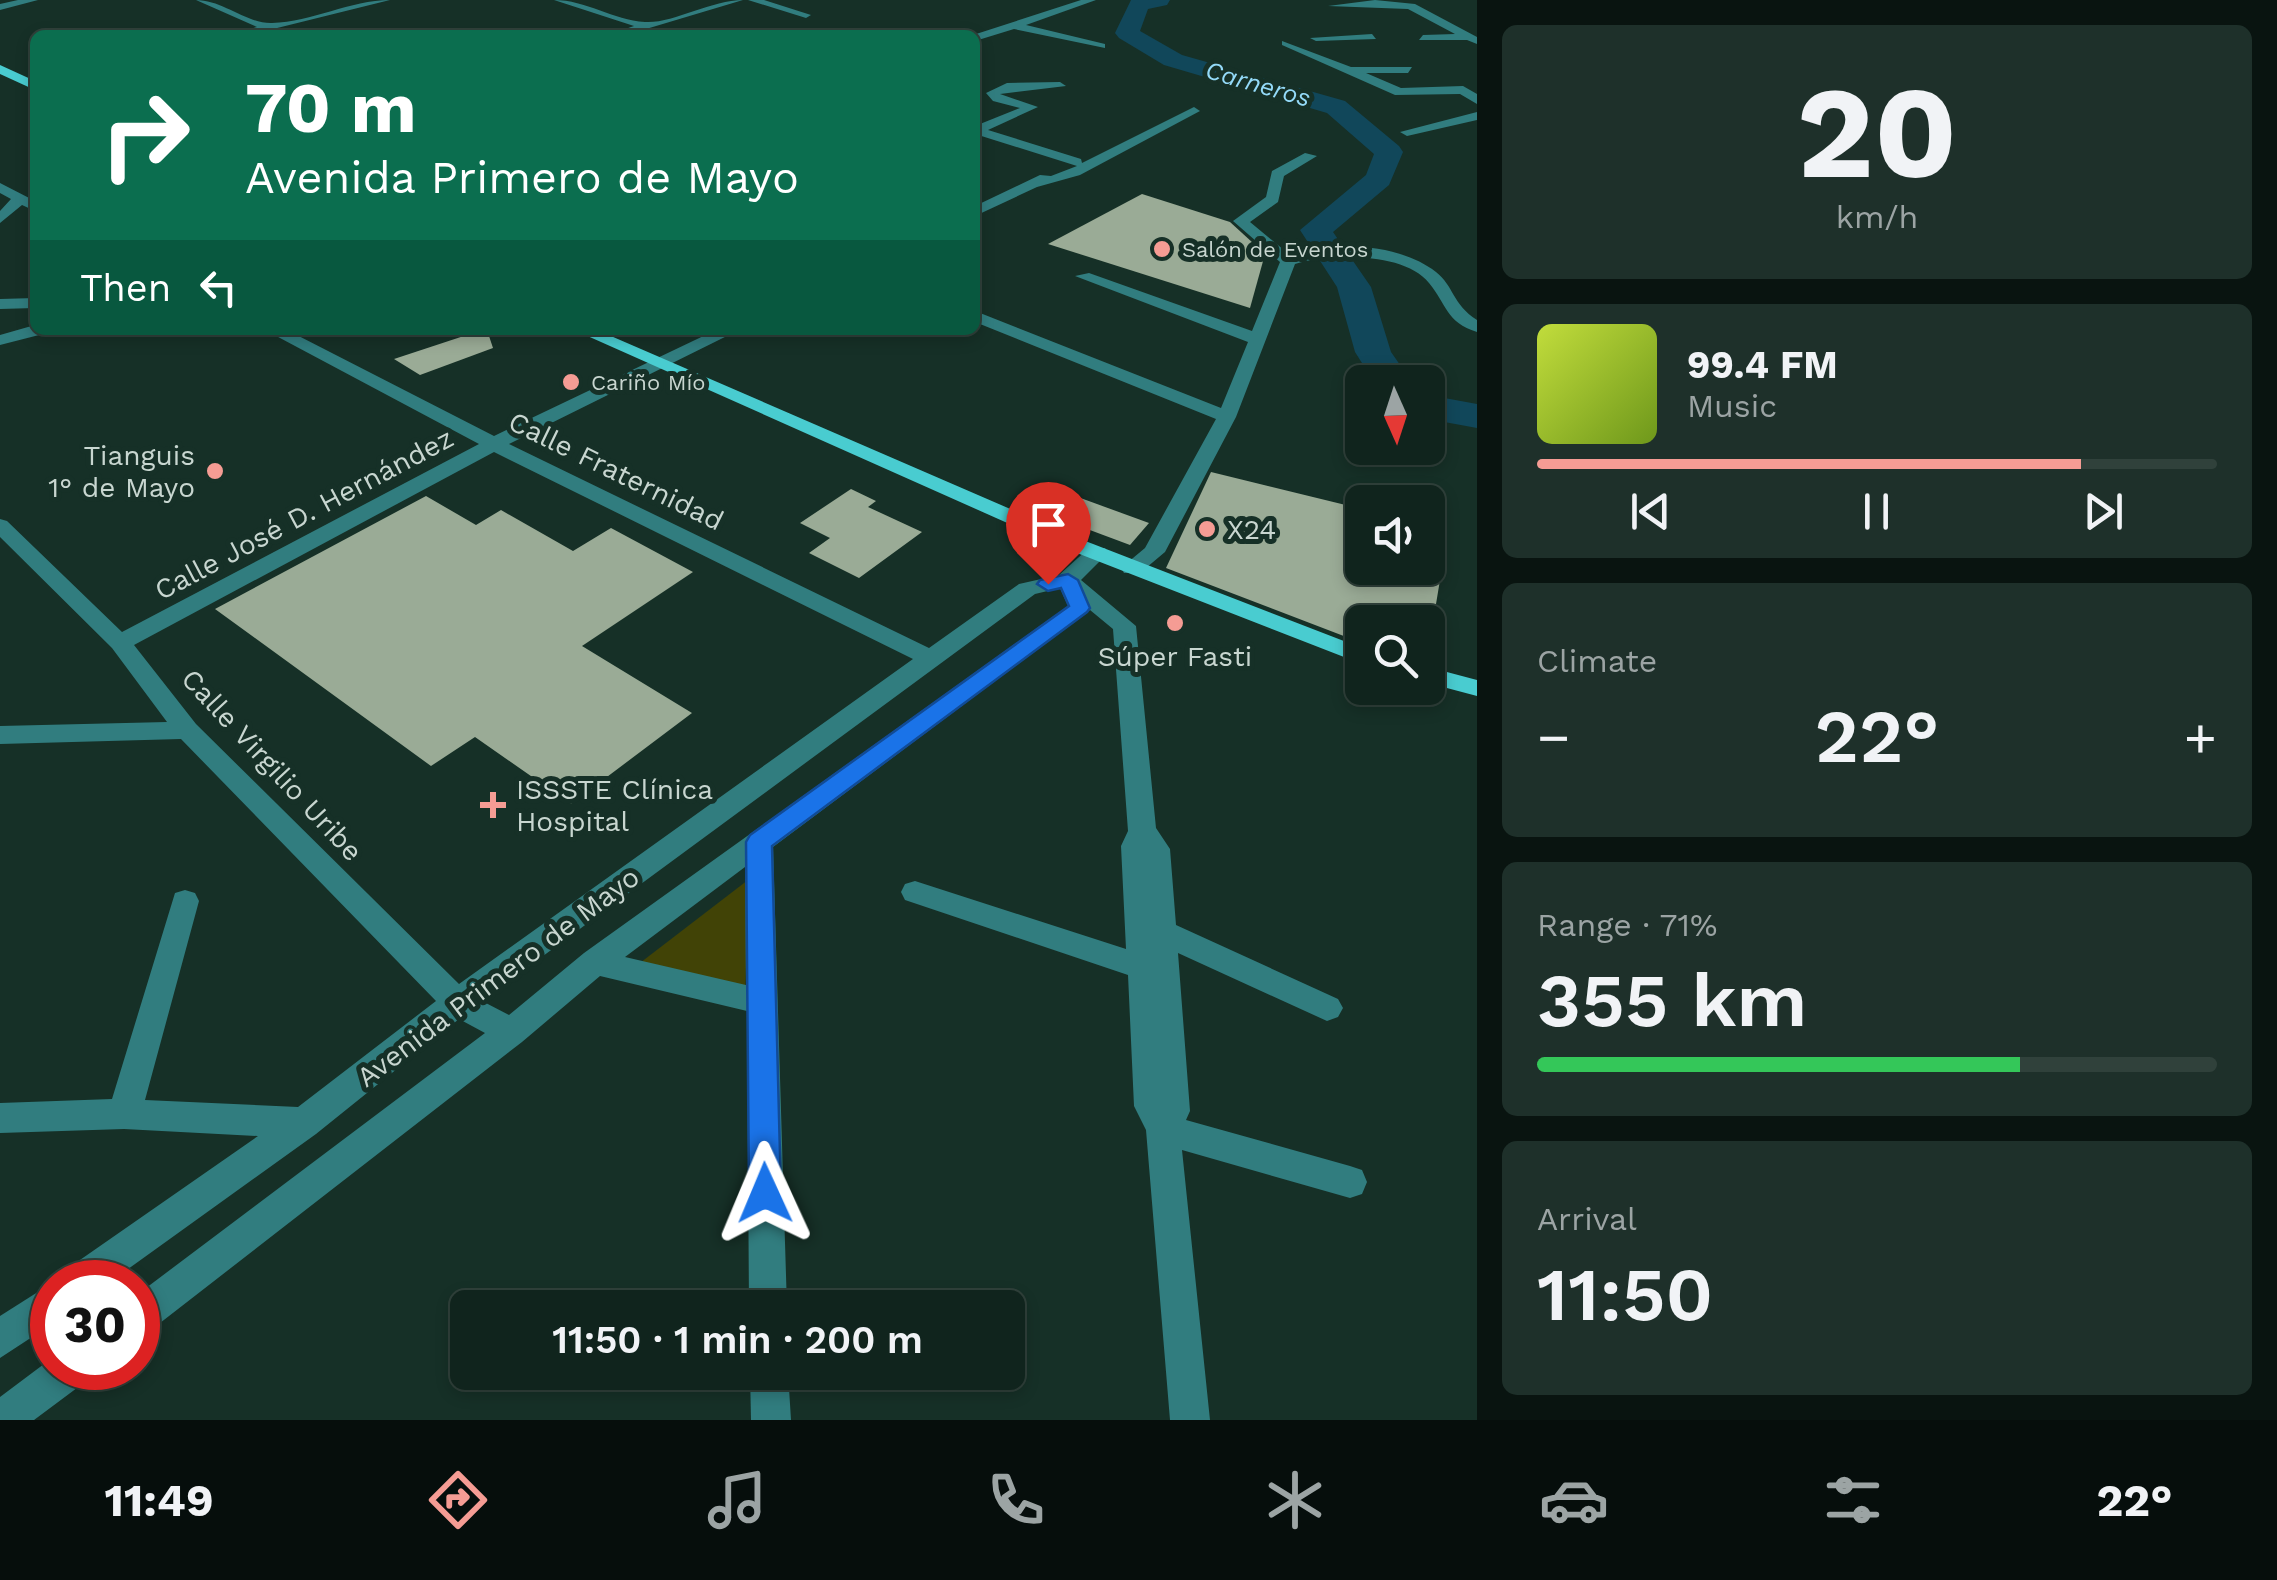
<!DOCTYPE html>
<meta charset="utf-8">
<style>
:root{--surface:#10241d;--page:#1e302a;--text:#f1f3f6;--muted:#9ca4a4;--line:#30413b;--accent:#f59c94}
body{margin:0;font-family:"Work Sans",sans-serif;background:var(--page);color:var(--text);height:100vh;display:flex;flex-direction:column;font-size:38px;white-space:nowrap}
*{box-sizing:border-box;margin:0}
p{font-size:32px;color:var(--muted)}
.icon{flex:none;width:55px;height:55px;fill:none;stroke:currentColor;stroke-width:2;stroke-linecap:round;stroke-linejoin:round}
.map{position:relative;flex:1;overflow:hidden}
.details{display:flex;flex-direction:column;gap:25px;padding:25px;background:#091410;width:800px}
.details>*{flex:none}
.guide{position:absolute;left:30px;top:30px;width:950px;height:305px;border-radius:15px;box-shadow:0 5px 15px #0003,0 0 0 2px var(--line);background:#0b6e4f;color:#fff;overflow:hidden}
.needle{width:65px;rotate:177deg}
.controls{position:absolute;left:1345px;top:365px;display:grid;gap:20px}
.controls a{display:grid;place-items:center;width:100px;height:100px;border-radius:15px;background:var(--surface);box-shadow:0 5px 15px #0003,0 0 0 2px var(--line);font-size:50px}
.speed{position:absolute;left:30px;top:1260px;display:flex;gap:20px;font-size:50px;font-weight:700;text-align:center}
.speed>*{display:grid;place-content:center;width:130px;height:130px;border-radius:50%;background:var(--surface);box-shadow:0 5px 15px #0003,0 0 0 2px var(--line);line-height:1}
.speed .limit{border:15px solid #d22;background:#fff;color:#111}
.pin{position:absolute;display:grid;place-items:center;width:85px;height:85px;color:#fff;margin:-102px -42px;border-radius:50% 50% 50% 0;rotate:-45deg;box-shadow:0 0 10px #0007}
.pin .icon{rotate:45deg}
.me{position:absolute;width:110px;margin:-55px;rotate:359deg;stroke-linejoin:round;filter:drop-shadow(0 0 8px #0008)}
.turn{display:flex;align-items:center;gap:35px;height:210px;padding:0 50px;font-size:45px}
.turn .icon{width:130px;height:130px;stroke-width:2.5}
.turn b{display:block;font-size:70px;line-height:85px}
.then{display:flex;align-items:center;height:95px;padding:0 50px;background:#0003;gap:20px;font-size:38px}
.big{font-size:75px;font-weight:600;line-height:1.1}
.details .tile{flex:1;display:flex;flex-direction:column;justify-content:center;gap:15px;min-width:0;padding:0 35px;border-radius:15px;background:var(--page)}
.details .dial{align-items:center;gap:0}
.dial b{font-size:130px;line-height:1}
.song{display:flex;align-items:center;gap:30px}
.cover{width:120px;height:120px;border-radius:15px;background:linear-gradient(135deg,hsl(70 70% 55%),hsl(80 70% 35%))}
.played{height:10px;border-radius:5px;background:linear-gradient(90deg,var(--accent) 80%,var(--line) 80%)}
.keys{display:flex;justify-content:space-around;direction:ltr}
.heat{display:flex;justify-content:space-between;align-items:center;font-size:55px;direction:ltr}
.charge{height:15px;border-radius:8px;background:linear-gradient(90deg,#34c759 71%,var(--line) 0)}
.trip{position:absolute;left:450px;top:1290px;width:575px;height:100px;border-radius:15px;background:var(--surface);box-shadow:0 5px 15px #0003,0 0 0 2px var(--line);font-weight:600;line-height:100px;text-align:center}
.dock{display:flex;height:160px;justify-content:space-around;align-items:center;background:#060e0c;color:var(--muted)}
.dock .icon{width:70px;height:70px}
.dock .active{color:var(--accent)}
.dock b{font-size:45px;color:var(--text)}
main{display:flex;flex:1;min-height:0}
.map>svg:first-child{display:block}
</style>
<main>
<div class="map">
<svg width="1477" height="1420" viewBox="0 0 1477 1420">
<rect width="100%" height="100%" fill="#163027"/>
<polygon fill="#414306" points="748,880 745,1007 636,966"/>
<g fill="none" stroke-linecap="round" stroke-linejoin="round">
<g fill="#11475a" fill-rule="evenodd">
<polygon points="1131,0 1170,0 1167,5 1148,9 1140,31 1182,55 1345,101 1399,146 1403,152 1389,185 1333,232 1371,287 1391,352 1412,382 1374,382 1355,352 1337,287 1300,230 1366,175 1374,154 1327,113 1164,65 1119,38 1115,33"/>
<polygon points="1428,395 1477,404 1477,428 1428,419"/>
</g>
</g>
<g fill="#9aab96">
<polygon points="1142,194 1230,222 1265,254 1250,308 1048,244"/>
<polygon points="482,330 487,330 493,348 420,375 394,359"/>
<polygon points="1211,472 1362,509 1362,568 1442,568 1433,622 1362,622 1362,643 1166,568"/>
<polygon points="851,489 876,501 868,507 922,532 859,578 809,553 830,538 800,523"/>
<polygon points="426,496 476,525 501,510 573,551 611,528 693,572 582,646 692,713 571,804 475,737 431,766 215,609"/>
<polygon points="1075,496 1149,523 1130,545 1055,517"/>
</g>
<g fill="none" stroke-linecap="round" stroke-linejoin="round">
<g fill="#317d7f" fill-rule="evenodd">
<polygon points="18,0 38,0 0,10 0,4"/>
<path d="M196,0C223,0 247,24 272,23C312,22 350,0 390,0L249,35H229L257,27Z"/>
<path d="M554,0C586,0 613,20 645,22C672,24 711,0 743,0L626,35H608L634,26Z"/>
<polygon points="748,0 764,0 811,15 806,18"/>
<polygon points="1081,0 1096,0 1026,25 1105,44 1105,48 1014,29 975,41 973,35"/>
<polygon points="1375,0 1415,4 1477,37 1477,44 1467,40 1419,40 1423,35 1455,34 1408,9 1328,6"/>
<polygon points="1372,34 1376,39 1316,41 1310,38"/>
<polygon points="1282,41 1351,67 1412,67 1408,73 1366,73 1401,88 1463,86 1477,94 1477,104 1460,94 1395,95 1282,45"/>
<polygon points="1007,83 1060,82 1066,86 1000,94 1038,107 988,130 1081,159 1082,163 1194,107 1200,111 1080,175 1037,187 975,216 975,206 1040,175 1051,176 1077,166 975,134 975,126 1020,108 993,101 986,93"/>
<polygon points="1477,112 1477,120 1407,136 1400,132"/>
<path d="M1305,153L1317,156L1284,176L1278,202L1250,222L1290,255C1334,241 1399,243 1436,272C1454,286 1452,304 1477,320V332C1446,322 1447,305 1429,283C1405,252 1329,253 1295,264L1236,417L1165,552L1140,573H1124L1121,568L1145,548L1216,419L975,322V311L1221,408L1248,342L1075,276L1089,273L1252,331L1280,262L1233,221L1266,197L1272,171Z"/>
<polygon points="0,183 35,201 35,211 22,205 0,223 0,211 11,199 0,193"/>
<polygon points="35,298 35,308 0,309 0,299"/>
<polygon points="35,325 35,330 46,330 43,334 0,345 0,335"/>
<path d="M265,330H287L494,436L716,330H739L509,444L929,648L1019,584L1059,575L1089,548H1105L1108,553L1081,580L1136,626L1156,828L1170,849L1176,925L1338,999L1343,1008L1338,1017L1327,1021L1178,953L1190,1111L1186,1120L1350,1166L1362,1170L1367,1182L1362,1194L1350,1198L1182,1150L1210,1420H1170L1146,1130L1134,1106L1128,975L905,900L901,892L905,884L915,881L1126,949L1121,846L1128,831L1113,629L1090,610L773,847L787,1308H749L747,1011L600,976L522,1042L151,1330L138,1336V1294L485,1033L459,1019L316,1134L110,1282H62L67,1269L258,1136L124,1129L0,1133V1103L112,1099L175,893L185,890L195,893L199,901L145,1100L298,1107L436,1001L181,739L0,744V726L167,722L112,648L0,537V519L7,521L122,632L479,444ZM494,452L913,659L459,984L196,724L134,645ZM1060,588L1068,606L584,953L509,1015L482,1001L1035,594ZM745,867L746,985L625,957Z"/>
<polygon points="52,1283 52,1324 0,1358 0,1316"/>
<polygon points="52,1358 52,1368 90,1368 85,1382 34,1420 0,1420 0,1397"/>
<polygon points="750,1372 788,1372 791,1420 751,1420"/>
</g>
<g fill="#49ccd0" fill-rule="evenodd">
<polygon points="0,65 35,81 35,90 0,74"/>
<polygon points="574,330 597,330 1075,537 1362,648 1362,664 1059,546"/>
<polygon points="1428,667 1477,680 1477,696 1428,683"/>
</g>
</g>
<polygon fill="#1a73e8" stroke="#114b97" stroke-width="2.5" points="1068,574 1078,580 1090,608 1087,612 772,846 781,1193 776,1203 765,1208 753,1203 749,1193 746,842 750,835 1069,606 1061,588 1048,591 1037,584 1040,580"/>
<g fill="#f59c94" stroke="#163027" stroke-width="4">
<circle cx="1162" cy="249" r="10"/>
<circle cx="571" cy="382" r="10"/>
<circle cx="215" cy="471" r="10"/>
<circle cx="1207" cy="529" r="10"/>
<circle cx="1175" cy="623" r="10"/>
<path d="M488 790h10v10h10v10h-10v10h-10v-10h-10v-10h10z"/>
</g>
<g text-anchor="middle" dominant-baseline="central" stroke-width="10" stroke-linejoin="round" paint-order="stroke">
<g font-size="22" fill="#c8d6d0" stroke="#163027" text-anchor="start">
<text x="1182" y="249">Salón de Eventos</text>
<text x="591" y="382">Cariño Mío</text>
</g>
<g font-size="25" font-style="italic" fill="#94daf8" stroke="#163027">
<text transform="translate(1258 84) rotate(16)">Carneros</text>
</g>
<g font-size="28" fill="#c8d6d0" stroke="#163027" text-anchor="start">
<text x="195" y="455" text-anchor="end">Tianguis<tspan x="195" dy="32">1° de Mayo</tspan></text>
<text x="1227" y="529">X24</text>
<text x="1175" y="656" text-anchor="middle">Súper Fasti</text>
<text x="516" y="789">ISSSTE Clínica<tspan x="516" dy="32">Hospital</tspan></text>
</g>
<g font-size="28" fill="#c8d6d0" stroke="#163027">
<text transform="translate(616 471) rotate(26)">Calle Fraternidad</text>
<text transform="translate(304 514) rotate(-28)">Calle José D. Hernández</text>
<text transform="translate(272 765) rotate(47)">Calle Virgilio Uribe</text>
<text transform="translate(498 977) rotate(-37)">Avenida Primero de Mayo</text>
</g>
</g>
</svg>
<div class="controls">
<a><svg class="needle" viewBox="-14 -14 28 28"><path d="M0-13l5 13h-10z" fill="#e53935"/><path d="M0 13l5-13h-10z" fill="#9ca4a4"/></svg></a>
<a><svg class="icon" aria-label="sound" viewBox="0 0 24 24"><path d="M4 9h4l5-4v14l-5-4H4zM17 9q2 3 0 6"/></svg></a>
<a><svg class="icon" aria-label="search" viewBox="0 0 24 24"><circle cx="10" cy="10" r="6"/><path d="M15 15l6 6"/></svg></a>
</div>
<div class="speed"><div class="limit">30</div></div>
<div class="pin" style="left:1048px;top:584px;background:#d93025"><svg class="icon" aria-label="arrive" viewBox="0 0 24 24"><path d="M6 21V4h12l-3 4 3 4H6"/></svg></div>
<svg class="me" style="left:765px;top:1193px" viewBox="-20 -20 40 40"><path d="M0-17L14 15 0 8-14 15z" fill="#1a73e8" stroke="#fff" stroke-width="4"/></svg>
<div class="trip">11:50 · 1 min · 200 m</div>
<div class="guide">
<div class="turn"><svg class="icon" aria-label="right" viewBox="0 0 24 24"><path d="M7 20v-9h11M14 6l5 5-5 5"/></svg><div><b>70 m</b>Avenida Primero de Mayo</div></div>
<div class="then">Then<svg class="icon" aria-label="left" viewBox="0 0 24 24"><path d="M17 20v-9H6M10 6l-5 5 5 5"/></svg></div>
</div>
</div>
<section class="details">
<div class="tile dial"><b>20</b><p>km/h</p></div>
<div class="tile">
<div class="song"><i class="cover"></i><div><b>99.4 FM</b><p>Music</p></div></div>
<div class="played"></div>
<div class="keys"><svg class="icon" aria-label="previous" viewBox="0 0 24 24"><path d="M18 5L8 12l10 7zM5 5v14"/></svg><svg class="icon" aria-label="pause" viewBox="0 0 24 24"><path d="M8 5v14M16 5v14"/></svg><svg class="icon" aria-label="next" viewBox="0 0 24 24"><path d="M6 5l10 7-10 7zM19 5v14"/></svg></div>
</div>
<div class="tile"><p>Climate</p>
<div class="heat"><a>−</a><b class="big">22°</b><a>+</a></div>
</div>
<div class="tile"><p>Range · 71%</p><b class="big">355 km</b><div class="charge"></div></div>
<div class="tile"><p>Arrival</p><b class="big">11:50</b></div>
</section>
</main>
<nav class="dock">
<b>11:49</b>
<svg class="icon active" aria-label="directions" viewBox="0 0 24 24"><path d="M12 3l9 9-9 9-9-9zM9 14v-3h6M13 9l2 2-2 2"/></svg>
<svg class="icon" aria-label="music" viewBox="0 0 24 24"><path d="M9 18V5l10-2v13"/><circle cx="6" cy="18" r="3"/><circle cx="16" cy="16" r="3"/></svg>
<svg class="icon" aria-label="phone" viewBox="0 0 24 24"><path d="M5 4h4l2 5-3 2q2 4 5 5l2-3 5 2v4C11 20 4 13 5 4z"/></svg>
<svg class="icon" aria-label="climate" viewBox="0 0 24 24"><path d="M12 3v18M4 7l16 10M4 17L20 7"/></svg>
<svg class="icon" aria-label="car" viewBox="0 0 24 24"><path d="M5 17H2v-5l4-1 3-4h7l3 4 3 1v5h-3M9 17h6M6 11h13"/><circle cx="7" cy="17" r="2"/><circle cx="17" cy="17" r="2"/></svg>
<svg class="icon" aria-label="filters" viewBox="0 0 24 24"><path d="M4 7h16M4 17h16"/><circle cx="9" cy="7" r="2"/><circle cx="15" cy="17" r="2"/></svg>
<b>22°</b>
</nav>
